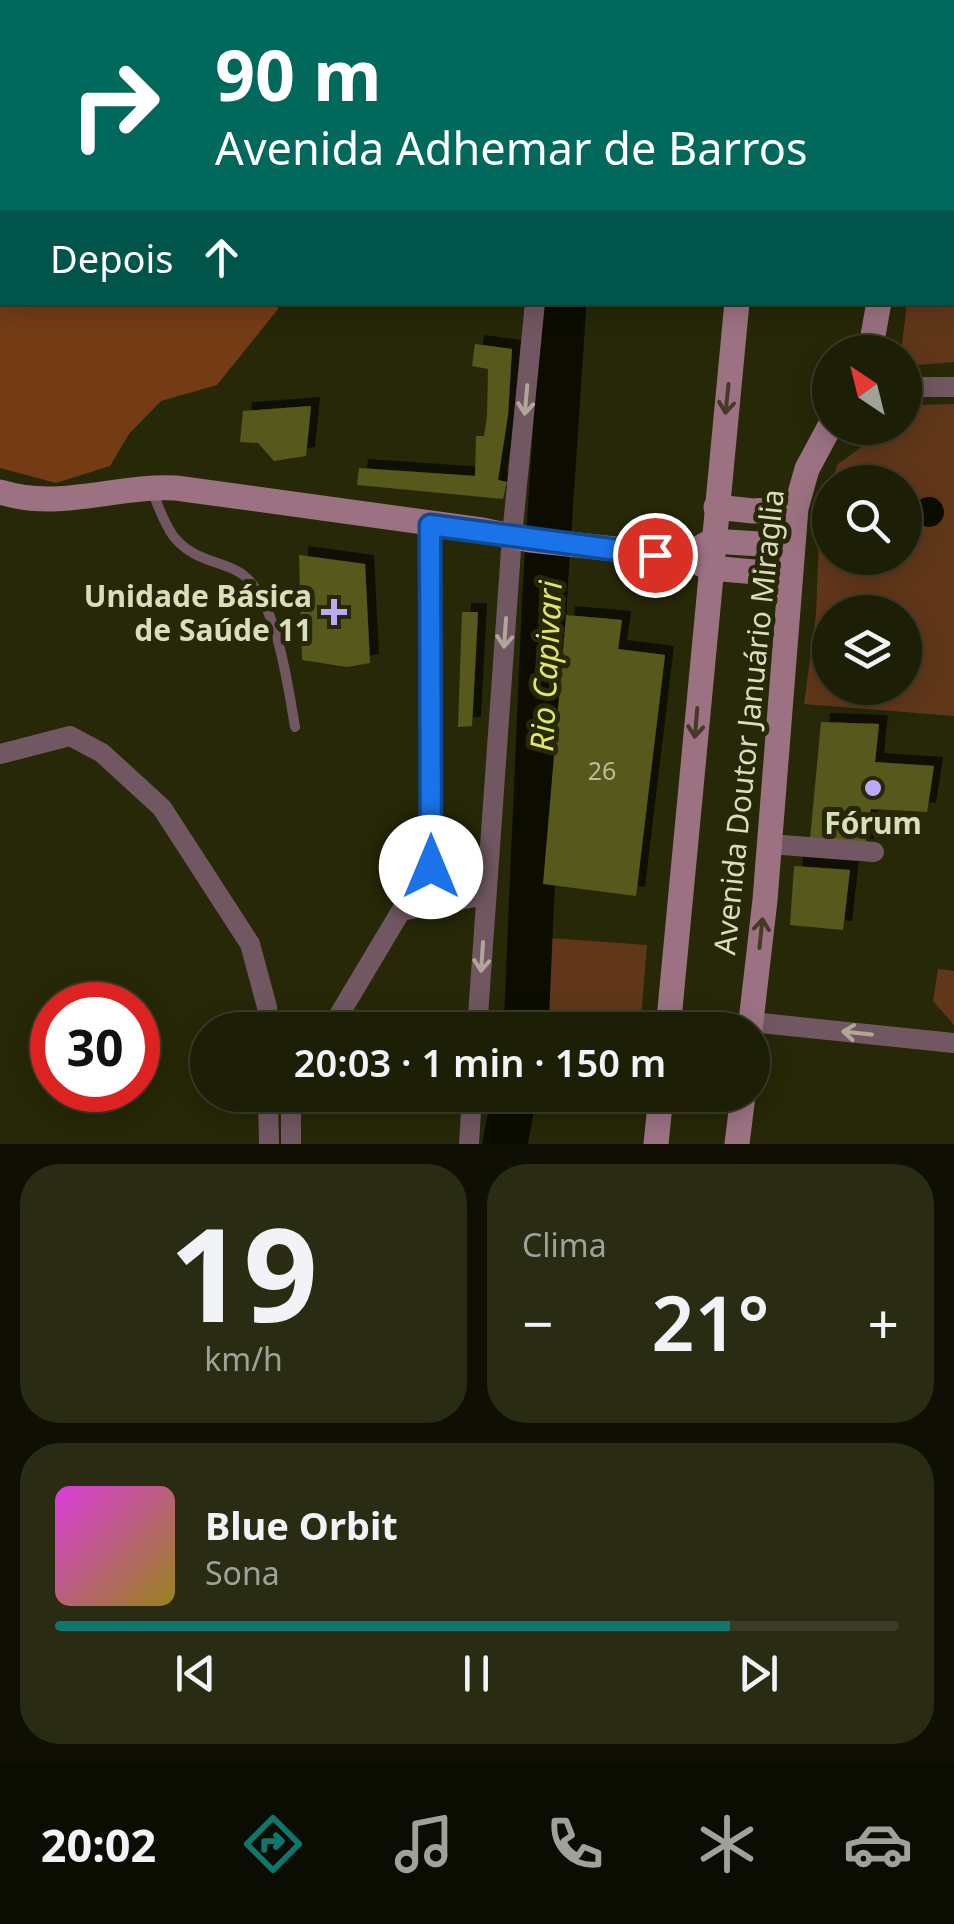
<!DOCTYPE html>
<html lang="pt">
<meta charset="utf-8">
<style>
:root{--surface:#1c1e05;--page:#292b13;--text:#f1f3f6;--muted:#a0a29a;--line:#3a3c27;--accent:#0f766e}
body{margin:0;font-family:"Noto Sans",sans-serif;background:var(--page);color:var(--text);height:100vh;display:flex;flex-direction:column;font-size:38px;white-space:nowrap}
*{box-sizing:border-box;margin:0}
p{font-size:32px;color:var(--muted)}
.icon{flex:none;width:55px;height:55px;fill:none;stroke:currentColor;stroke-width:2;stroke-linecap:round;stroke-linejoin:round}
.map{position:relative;height:1144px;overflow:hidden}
.panel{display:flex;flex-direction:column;gap:20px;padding:20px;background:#0f1003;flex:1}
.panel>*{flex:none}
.banner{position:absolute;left:0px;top:0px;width:955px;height:305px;box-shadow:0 5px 25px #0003,0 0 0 2px var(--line);background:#00695c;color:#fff;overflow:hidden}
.needle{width:65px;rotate:325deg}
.tools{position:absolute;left:812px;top:335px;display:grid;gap:20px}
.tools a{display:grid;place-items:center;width:110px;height:110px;border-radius:50%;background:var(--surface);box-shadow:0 5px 25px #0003,0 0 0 2px var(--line);font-size:50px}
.speed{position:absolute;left:30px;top:982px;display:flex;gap:20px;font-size:50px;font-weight:700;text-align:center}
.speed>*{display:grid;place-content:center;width:130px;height:130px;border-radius:50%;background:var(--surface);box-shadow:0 5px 25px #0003,0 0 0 2px var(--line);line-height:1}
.speed .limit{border:15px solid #d22;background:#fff;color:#111}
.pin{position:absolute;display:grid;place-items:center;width:85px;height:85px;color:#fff;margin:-42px;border:5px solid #fff;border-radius:50%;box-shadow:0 2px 10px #0007}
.me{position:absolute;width:110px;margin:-55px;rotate:0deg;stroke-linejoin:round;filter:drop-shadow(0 0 8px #0008)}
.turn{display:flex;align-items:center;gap:35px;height:210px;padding:0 50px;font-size:45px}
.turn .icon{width:130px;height:130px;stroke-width:2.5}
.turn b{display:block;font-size:70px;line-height:85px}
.then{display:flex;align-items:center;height:95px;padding:0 50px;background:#0003;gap:20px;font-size:38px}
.big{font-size:75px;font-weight:600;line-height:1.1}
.panel .card{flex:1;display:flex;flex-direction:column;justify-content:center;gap:15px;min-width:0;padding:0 35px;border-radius:40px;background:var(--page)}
.panel .dial{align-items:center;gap:0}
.dial b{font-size:130px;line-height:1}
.song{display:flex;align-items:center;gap:30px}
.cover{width:120px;height:120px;border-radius:15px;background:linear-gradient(135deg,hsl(300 70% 55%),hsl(50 70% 35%))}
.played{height:10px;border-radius:5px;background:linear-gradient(90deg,var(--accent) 80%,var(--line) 80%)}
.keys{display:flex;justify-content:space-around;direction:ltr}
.heat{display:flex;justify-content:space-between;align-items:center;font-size:55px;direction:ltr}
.panel .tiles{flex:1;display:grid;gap:20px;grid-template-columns:1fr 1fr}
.card:last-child{grid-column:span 2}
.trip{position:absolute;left:190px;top:1012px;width:580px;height:100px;border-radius:50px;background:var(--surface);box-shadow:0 5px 25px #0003,0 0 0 2px var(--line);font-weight:600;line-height:100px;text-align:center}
.tabs{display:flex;height:160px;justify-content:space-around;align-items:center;background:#0b0c02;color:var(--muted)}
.tabs .icon{width:70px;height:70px}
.tabs .selected{color:var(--accent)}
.tabs b{font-size:45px;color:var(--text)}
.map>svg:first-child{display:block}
</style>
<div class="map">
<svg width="954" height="1144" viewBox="0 0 954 1144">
<defs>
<filter id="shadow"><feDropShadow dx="9" dy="-9" stdDeviation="0" flood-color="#0009"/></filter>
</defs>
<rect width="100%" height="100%" fill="#262807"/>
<g fill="#61371a" fill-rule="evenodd">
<polygon points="908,0 954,0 954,362 905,366 905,352 901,352 907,303 952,302 952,2"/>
<path d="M954,404V716L804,704L816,614L820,512L830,485V558H905V482H831L838,464L888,428H905V415L919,405ZM830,612H905V688H830Z"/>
<polygon points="549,938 647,945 640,1030 541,1030"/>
<polygon points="938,969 954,971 954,1025 933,1001"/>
</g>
<polygon fill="#733c14" points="0,0 244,2 2,2 2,302 278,303 278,309 217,385 161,401 129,434 110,466 56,483 0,468"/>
<circle fill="#0c0d00" cx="929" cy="512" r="15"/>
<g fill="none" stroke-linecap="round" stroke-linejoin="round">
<g stroke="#0c0d00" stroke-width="45">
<polyline points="592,2 592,0"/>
<polyline points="526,1030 545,590 564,302"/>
<polyline points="505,1144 514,1095"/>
</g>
</g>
<g fill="#56591b" filter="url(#shadow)">
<polygon points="475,344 512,349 508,415 498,480 507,482 503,499 357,485 359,468 475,476 476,436 484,436 487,416 488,369 472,366"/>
<polygon points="311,406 306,456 274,461 258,443 240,442 243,411"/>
<polygon points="299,555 365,564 370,663 347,667 302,660"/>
<polygon points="462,612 478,612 472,726 458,727"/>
<polygon points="566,615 622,620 618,649 665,655 636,896 543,884"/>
<polygon points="821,722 879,724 875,762 934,766 927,812 871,809 865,848 810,839"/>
<polygon points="794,866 850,870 843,930 790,925"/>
<polygon points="592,1095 634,1095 633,1110 591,1104"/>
</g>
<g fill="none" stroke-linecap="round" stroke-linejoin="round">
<path stroke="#715761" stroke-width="10" d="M151,488C165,522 169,545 206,559C217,563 233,567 242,574C277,599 288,687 295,727"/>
<g stroke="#715761" stroke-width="20">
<polyline points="518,2 519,0"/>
<polyline points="905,391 914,387 954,387"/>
<polyline points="431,525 431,905"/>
<polyline points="0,754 70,736 102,753 162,808 250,944 267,1007 268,1030"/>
<polyline points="769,844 874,852"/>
<polyline points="751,1022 954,1043"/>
<polyline points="330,1030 401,911 486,895"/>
<polyline points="477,1030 512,536 535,302"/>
<polyline points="268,1095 269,1144"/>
<polyline points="291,1144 291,1095"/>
<polyline points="469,1144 472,1095"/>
</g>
<g stroke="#9c7283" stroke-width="25">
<polyline points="873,0 874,2"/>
<polyline points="764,2 764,0"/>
<polyline points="870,352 879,302"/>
<path d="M0,492C60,511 116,485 176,488L482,530L530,540L681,556L710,568L789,575"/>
<polyline points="716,507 753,511 796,508"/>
<polyline points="699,548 712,541 792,546"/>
<polyline points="668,1030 737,302"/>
<polyline points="750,1030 765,900 796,508 807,469 830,426"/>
<polyline points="656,1144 661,1095"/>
<polyline points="737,1144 743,1095"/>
</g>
</g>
<defs><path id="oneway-shaft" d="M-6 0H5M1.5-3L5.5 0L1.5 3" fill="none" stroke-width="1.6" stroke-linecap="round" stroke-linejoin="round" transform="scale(2.5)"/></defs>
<g stroke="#443a26">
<use href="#oneway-shaft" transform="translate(727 399) rotate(96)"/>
<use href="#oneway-shaft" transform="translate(696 723) rotate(95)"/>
<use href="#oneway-shaft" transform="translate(761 933) rotate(-84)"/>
</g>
<g stroke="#b0a799">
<use href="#oneway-shaft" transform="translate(526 400) rotate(95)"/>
<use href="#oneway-shaft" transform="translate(505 633) rotate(94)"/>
<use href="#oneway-shaft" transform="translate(482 957) rotate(94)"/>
<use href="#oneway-shaft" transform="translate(857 1033) rotate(-174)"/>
</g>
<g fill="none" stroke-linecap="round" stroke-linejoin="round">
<defs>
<polyline id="route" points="431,867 430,525 655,555"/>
</defs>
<use href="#route" stroke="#114b97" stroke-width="25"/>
<use href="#route" stroke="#1a73e8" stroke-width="18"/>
</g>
<g fill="#b9abf7" stroke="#262807" stroke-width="4">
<path d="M329 597h10v10h10v10h-10v10h-10v-10h-10v-10h10z"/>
<circle cx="873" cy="788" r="10"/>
</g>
<g text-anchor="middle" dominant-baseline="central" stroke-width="10" stroke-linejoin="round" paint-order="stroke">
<g font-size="25" fill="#b9bc95">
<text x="602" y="770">26</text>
</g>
<g font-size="30" font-weight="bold" fill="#daddbe" stroke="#262807" text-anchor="end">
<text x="312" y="595">Unidade Básica<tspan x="312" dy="34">de Saúde 11</tspan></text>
<text x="873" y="822" text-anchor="middle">Fórum</text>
</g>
<g font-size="30" fill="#daddbe" stroke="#262807">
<text transform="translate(748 722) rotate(-84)">Avenida Doutor Januário Miraglia</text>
</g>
<g font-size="32" font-style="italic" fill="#dee66c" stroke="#262807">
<text transform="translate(545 666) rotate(-87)">Rio Capivari</text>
</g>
</g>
</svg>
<div class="tools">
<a><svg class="needle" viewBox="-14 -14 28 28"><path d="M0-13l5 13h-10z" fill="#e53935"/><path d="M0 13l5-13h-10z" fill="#a0a29a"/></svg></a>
<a><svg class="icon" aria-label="search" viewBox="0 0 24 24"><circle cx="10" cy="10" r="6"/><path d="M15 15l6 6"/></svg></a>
<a><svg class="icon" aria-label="layers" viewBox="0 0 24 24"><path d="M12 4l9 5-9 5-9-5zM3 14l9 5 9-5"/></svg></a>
</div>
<div class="speed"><div class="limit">30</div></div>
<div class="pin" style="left:655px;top:555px;background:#d93025"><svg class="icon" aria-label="arrive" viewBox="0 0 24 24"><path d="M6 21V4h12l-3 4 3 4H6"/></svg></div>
<svg class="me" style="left:431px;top:867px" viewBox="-20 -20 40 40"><circle r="19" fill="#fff"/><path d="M0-13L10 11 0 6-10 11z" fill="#1a73e8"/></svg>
<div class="trip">20:03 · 1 min · 150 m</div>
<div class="banner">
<div class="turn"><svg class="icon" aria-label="right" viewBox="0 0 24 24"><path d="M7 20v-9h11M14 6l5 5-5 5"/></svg><div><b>90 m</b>Avenida Adhemar de Barros</div></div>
<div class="then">Depois<svg class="icon" aria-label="ahead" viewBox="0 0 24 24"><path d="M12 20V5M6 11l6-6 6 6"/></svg></div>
</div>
</div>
<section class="panel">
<div class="tiles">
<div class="card dial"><b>19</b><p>km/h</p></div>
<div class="card"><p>Clima</p>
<div class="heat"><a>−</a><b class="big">21°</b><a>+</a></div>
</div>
<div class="card">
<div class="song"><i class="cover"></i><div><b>Blue Orbit</b><p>Sona</p></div></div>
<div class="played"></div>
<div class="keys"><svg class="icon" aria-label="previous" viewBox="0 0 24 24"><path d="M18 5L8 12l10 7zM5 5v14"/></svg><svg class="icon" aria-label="pause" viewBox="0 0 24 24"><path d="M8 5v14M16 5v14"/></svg><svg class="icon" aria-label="next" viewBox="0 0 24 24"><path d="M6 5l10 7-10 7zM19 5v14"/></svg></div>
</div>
</div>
</section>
<nav class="tabs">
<b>20:02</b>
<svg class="icon selected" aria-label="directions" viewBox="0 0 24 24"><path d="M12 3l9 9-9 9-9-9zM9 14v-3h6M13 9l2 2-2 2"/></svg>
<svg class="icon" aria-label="music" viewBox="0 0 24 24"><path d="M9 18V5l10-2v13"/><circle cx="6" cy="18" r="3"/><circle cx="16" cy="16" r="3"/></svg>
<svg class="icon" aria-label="phone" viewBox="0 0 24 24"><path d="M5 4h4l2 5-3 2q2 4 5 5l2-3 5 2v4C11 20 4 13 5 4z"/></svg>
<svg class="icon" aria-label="climate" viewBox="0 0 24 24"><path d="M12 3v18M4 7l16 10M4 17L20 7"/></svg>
<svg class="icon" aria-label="car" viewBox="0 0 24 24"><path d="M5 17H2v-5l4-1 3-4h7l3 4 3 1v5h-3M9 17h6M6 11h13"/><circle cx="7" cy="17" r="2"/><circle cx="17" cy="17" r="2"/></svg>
</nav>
